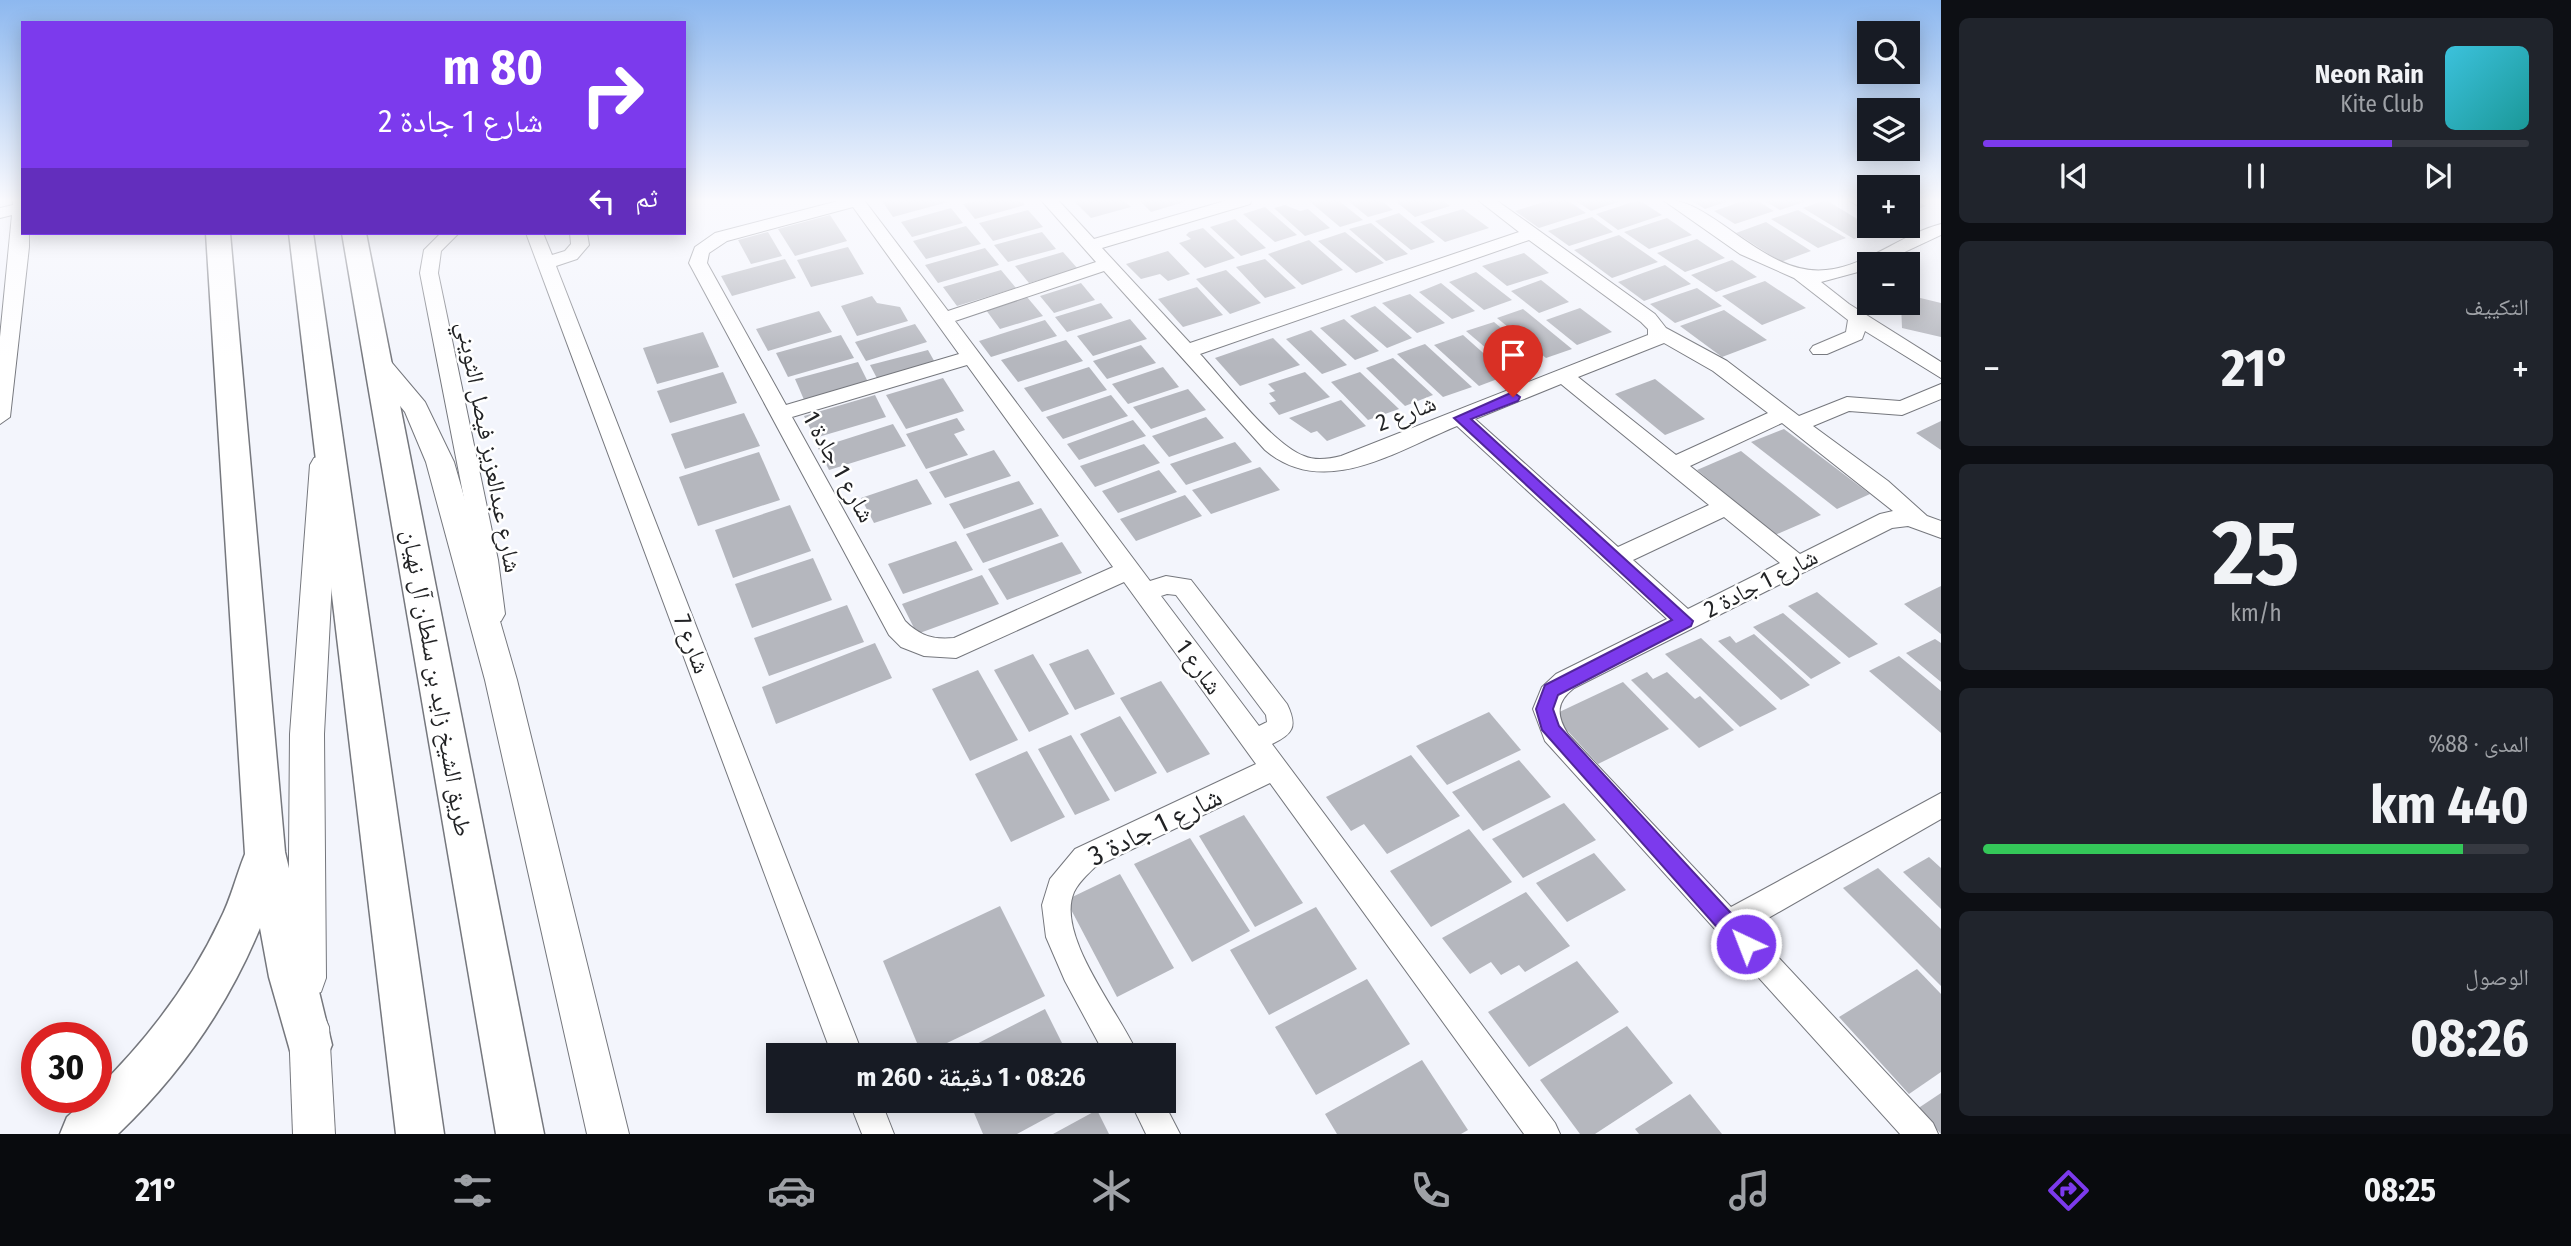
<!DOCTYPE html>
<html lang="ar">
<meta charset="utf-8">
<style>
:root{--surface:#171b24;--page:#20242c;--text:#f1f3f6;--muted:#9ea1a6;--line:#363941;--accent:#7c3aed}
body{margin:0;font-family:"Fira Sans Condensed","Noto Naskh Arabic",sans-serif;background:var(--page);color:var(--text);direction:rtl;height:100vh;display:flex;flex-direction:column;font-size:26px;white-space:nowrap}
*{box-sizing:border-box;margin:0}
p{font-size:23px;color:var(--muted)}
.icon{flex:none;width:38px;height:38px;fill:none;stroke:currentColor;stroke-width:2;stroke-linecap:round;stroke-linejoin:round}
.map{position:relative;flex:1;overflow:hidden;direction:ltr}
.details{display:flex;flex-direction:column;gap:18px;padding:18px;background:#0d0f14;width:630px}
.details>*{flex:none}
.guide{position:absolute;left:21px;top:21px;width:665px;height:214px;border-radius:0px;box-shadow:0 4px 18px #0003;direction:rtl;background:#7c3aed;color:#fff;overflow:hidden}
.controls{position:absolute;left:1857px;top:21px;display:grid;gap:14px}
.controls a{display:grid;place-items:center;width:63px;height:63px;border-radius:0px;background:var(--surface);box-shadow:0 4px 18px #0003;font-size:35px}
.speed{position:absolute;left:21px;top:1022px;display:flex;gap:14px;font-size:35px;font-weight:700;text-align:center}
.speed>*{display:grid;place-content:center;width:91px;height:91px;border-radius:50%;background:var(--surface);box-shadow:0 4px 18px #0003;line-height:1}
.speed .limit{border:10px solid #d22;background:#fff;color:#111}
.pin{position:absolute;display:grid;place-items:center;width:60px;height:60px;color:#fff;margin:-72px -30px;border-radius:50% 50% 50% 0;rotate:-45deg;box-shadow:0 0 7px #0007}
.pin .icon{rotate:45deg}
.me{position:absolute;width:77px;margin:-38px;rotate:317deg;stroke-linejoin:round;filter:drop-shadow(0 0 5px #0008)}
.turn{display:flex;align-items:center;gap:24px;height:147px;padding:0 28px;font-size:32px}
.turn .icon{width:91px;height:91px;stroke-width:2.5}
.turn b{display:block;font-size:49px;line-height:60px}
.then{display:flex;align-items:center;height:66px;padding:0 28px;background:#0003;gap:14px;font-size:26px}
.big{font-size:52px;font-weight:700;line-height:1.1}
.details .card{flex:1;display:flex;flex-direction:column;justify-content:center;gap:10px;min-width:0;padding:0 24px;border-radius:10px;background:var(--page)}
.details .dial{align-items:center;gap:0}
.dial b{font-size:91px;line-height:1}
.song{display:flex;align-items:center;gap:21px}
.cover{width:84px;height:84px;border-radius:10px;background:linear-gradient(135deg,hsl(190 70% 55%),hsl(180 70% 35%))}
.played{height:7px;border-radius:4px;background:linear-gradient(90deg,var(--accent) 75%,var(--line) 75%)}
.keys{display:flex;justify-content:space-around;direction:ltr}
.heat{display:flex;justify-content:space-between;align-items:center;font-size:38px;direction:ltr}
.charge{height:10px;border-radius:5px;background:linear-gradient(90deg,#34c759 88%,var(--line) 0)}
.trip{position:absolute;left:766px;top:1043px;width:410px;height:70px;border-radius:0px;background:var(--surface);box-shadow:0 4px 18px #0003;font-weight:700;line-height:70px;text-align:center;direction:rtl}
.dock{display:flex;height:112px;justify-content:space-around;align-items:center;background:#090b0e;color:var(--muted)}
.dock .icon{width:49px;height:49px}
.dock .current{color:var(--accent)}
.dock b{font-size:32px;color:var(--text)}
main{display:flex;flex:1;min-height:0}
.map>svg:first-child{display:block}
</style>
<main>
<section class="details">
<div class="card">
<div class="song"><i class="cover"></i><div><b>Neon Rain</b><p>Kite Club</p></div></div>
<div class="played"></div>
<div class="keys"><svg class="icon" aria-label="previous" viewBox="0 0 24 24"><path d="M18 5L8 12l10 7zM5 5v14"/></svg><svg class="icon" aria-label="pause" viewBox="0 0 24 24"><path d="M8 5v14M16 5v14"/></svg><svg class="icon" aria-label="next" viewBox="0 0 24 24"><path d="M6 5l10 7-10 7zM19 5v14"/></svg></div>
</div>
<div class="card"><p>التكييف</p>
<div class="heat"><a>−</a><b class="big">21°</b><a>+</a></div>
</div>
<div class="card dial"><b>25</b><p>km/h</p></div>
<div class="card"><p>المدى · 88%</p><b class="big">440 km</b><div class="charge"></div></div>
<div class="card"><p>الوصول</p><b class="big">08:26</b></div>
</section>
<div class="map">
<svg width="1941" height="1134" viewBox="0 0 1941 1134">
<rect width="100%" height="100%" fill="#f3f5fc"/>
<g fill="#b5b7be">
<polygon points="887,200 946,200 948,202 893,217 882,201"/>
<polygon points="980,200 1020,200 1025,205 975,219 963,204"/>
<polygon points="1073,200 1123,200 1131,207 1091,218"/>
<polygon points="1139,200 1190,200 1151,212"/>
<polygon points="1308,200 1338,200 1363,220 1340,227"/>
<polygon points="1347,200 1380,200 1393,210 1368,217"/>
<polygon points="1394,200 1442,200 1450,206 1415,217"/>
<polygon points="1550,200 1567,200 1586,213 1539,228 1515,211"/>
<polygon points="1575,200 1623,200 1591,211"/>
<polygon points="1639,200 1662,215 1618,230 1596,214"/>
<polygon points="1691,200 1731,200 1705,209"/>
<polygon points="1746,200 1756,200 1774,211 1735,224 1714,211"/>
<polygon points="1763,200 1810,200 1780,210"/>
<polygon points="1826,200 1869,226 1877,230 1854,239 1803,208"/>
<polygon points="1908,200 1914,200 1926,206 1908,213"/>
<polygon points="1285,205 1300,211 1308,209 1330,228 1305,236 1274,208"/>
<polygon points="1265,207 1297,235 1275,242 1243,214"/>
<polygon points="951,208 963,223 912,237 901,222"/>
<polygon points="1463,209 1489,228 1445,242 1420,222"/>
<polygon points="1028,210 1043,227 993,241 979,223"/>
<polygon points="1798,210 1846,238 1818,248 1771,219"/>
<polygon points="1399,213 1435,242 1411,250 1375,221"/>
<polygon points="830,215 847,241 795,256 778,229"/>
<polygon points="1592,217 1613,232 1569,246 1548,231"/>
<polygon points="1667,218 1692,235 1649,249 1624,232"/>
<polygon points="1235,219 1266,248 1241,256 1210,227"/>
<polygon points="1766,222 1811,251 1781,262 1736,233"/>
<polygon points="1371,223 1408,254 1386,261 1349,229"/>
<polygon points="966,226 981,244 926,259 913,241"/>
<polygon points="1203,228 1235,258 1205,268 1179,243 1191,239 1186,235 1189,232"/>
<polygon points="768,232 782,256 751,264 738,240"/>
<polygon points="1042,232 1056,249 1008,262 994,245"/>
<polygon points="1345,232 1384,263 1356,273 1318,241"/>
<polygon points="1619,235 1658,262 1612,278 1574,250"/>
<polygon points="1697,239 1725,258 1685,272 1657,253"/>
<polygon points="1309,240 1343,270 1302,285 1268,254"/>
<polygon points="848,247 864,274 811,287 797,260"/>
<polygon points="985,248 999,265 938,283 925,265"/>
<polygon points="1168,251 1190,274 1168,281 1160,274 1141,279 1126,264"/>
<polygon points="1063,252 1078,269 1029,283 1015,266"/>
<polygon points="1524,253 1549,273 1507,286 1482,266"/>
<polygon points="785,259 796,278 732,296 721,276"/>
<polygon points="1265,259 1296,288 1265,298 1236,267"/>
<polygon points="1732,260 1757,277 1716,292 1691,275"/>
<polygon points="1665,265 1691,284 1644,301 1618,282"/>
<polygon points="1001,270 1016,288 957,306 943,287"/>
<polygon points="1226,270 1261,303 1230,314 1196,279"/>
<polygon points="1476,272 1512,300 1484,310 1449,282"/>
<polygon points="1541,280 1569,302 1539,313 1511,291"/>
<polygon points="1765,281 1806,308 1762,325 1722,296"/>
<polygon points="1081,283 1095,300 1054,313 1040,296"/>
<polygon points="1441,283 1475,311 1452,319 1419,292"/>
<polygon points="1197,287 1223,315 1183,327 1158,299"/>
<polygon points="1697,288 1722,306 1675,323 1650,304"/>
<polygon points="1410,294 1445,323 1417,333 1382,303"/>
<polygon points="1908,295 1941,303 1941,337 1902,328 1901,303 1908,303"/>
<polygon points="872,296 877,303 900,307 908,321 857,336 841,306"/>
<polygon points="1027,297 1043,316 1000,329 986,310"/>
<polygon points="1101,303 1113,318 1067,332 1055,317"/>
<polygon points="1375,306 1412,338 1387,348 1350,316"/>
<polygon points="1580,308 1612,332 1577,345 1546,320"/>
<polygon points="1523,309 1572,349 1546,358 1497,318"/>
<polygon points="1724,310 1767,340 1722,357 1680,326"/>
<polygon points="819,311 832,332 768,351 756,329"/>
<polygon points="1130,319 1147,339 1093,356 1077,336"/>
<polygon points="1344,319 1379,351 1355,360 1320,328"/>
<polygon points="1045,320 1057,336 991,357 979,341"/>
<polygon points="1494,322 1542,362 1514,372 1466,331"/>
<polygon points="915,324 927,342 866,361 855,342"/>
<polygon points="1311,330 1347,365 1322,374 1286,339"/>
<polygon points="703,332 719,367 657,384 643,348"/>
<polygon points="841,335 854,358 788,377 776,353"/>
<polygon points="1463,335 1508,375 1479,386 1434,345"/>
<polygon points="1273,338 1300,365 1240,386 1215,358"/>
<polygon points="1066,340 1083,361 1018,382 1001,360"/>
<polygon points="1425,344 1472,387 1443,397 1397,354"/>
<polygon points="1141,345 1156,363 1107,379 1093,361"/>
<polygon points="928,350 937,366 879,382 870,365"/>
<polygon points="1393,358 1433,395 1405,406 1366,368"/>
<polygon points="858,362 869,384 805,402 795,379"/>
<polygon points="1089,367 1107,390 1042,412 1024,388"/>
<polygon points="1163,367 1179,387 1128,404 1112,384"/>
<polygon points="723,372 737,403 670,423 657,391"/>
<polygon points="1305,372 1330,397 1279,415 1269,403 1276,401 1269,393 1275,391 1268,384"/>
<polygon points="1360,372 1399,409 1368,420 1331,382"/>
<polygon points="943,378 964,411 906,429 886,395"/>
<polygon points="1655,379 1705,419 1665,435 1615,394"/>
<polygon points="1188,389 1206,410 1151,429 1133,407"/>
<polygon points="875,395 886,417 815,438 804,416"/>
<polygon points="1111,395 1128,416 1063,439 1046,417"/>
<polygon points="1341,400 1366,426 1327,441 1317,431 1311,433 1289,418"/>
<polygon points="744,413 760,446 685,469 671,434"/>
<polygon points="1206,417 1224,438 1169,457 1152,436"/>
<polygon points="957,418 965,430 954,434 968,455 926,469 906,434"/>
<polygon points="1133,420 1146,436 1079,460 1067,444"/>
<polygon points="1941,421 1941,450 1916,433"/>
<polygon points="893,424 906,446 829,470 818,448"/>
<polygon points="1784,429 1870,494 1837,509 1751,442"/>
<polygon points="1235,442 1252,462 1186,485 1170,464"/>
<polygon points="1144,444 1160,463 1095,487 1080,466"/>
<polygon points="994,450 1011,476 945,498 929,472"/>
<polygon points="1741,451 1821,515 1775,535 1697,470"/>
<polygon points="759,452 780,500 698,526 679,477"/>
<polygon points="1260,467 1280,490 1211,514 1192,490"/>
<polygon points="1159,470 1177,492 1118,513 1102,491"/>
<polygon points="917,479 932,504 874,523 861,498"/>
<polygon points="1019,481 1034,504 964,529 949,504"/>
<polygon points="1185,495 1202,516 1136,541 1120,519"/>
<polygon points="790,505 811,551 733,578 715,530"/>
<polygon points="1041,508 1059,536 983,563 966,534"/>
<polygon points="956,541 973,570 903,594 888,564"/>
<polygon points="1062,542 1082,573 1007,600 988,569"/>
<polygon points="813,558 832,600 752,628 735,584"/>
<polygon points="982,575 999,604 917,634 902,604"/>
<polygon points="1941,586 1941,634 1904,604"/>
<polygon points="1817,592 1878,644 1849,658 1788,606"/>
<polygon points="847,605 864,642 769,676 754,638"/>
<polygon points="1783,613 1841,663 1811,679 1753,627"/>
<polygon points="1754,634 1810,685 1781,700 1718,641 1730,636 1736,643"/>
<polygon points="1701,638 1777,709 1740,727 1665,654"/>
<polygon points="1935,639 1941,643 1941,682 1906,653"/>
<polygon points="875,643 892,678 776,724 762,687"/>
<polygon points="1088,649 1115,694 1075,710 1049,664"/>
<polygon points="1033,654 1069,714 1029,732 994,670"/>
<polygon points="1899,656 1941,691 1941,733 1869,671"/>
<polygon points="978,670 1018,740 970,761 932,689"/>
<polygon points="1647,672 1653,679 1667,672 1695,699 1700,696 1734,730 1699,748 1631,680"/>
<polygon points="1161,681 1210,754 1167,773 1120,698"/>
<polygon points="1623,682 1669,729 1598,764 1553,715"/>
<polygon points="1489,712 1521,750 1447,785 1416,746"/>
<polygon points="1120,716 1157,773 1115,792 1080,734"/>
<polygon points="1071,735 1110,800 1075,815 1038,749"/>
<polygon points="1027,751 1065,817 1011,842 975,774"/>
<polygon points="1411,755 1460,816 1387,854 1364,824 1351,831 1326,797"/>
<polygon points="1519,760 1551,797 1483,831 1452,792"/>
<polygon points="1564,803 1596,840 1523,878 1492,839"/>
<polygon points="1244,815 1303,903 1255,927 1199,836"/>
<polygon points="1469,829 1512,882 1431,927 1390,871"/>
<polygon points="1190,838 1250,931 1192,962 1134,864"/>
<polygon points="1594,853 1626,890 1567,922 1536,883"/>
<polygon points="1929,857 1941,868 1941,909 1903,872"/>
<polygon points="1878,868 1941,929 1941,986 1843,888"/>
<polygon points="1120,874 1174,968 1117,997 1066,900"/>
<polygon points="1526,892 1570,946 1525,972 1519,965 1501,975 1491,962 1470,974 1442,938"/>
<polygon points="1000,906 1045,996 922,1055 883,961"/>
<polygon points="1316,907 1357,969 1269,1015 1230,950"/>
<polygon points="1577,961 1619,1012 1529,1067 1488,1012"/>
<polygon points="1917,969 1941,994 1941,1072 1909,1094 1839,1017"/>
<polygon points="1367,979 1410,1044 1316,1095 1275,1027"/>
<polygon points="1045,1009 1068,1055 955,1055"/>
<polygon points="1627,1026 1673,1083 1595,1134 1580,1134 1540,1080"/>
<polygon points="1422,1060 1468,1130 1461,1134 1337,1134 1325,1114"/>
<polygon points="1941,1093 1941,1134 1917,1109"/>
<polygon points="1690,1094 1722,1134 1639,1134 1635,1129"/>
<polygon points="969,1101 1078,1101 1017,1134 983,1134"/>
<polygon points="1097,1110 1109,1134 1053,1134"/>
</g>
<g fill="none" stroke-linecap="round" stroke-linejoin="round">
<defs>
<g id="minor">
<polygon points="13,200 23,200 23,233 29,233 29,247 10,417 0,424 0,337 12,215 0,218 0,208 13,205"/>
<path d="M842,200H864L948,311L1096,262L1041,200H1058L1094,239L1228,200H1252L1250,204L1102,248L1190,343L1519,232L1478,200H1496L1655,314L1666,328L1727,361L1799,416L1847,397L1900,401L1941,384V399L1902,415L1849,411L1813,426L1888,481L1927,516L1941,521V538L1908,526L1892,528L1574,688C1556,702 1556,715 1568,734L1731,907L1941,793V819L1751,928L1933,1123L1938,1134H1900L1545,741L1533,709L1542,687L1556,674L1667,619L1457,426C1396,451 1324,500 1265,450L1104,271L955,321L1150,581L1166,576L1191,580L1287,704C1298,727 1293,734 1272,744L1555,1123L1560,1134H1524L1270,783L1095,867C1087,875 1079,882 1074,892C1055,936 1121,1014 1138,1055H1105L1065,981L1046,937L1042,905L1050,879L1075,849L1256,764L1124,582L956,658L924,656L901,647L889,635L689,263L695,247L715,233ZM853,207L959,354L786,405L707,263L709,253L727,241ZM1529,240L1641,322L1648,329V335L1341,456C1329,459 1315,461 1304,456C1272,444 1224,380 1200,354ZM1664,343L1713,371L1768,413L1676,455L1578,377ZM967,365L1113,567L954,638C933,640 920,636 905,621L792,417ZM1561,384L1709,505L1618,547L1475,419ZM1782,423L1893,511L1880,514L1800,554L1690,466ZM1724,517L1780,563L1688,609L1633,560ZM1167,594L1176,595L1266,715L1267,722L1259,726L1161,596Z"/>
<path d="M1663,200C1711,196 1763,277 1826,270C1867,266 1902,234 1941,224V235L1879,264H1869V269L1821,282L1849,304L1941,362V378L1865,331L1862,339L1827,354H1813L1810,350L1813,346L1846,332L1848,320L1794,278L1740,254Z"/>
<polygon points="1848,200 1869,200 1869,212"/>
<polygon points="441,233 459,233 441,251 438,273 498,560 505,614 501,621 493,624 485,621 481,614 476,560 420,273 424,250"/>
<polygon points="526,233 543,233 552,255 565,251 571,244 570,233 587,233 589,245 577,259 556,266 863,1055 832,1055"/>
<polygon points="849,1101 881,1101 894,1134 862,1134"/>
<polygon points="1130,1101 1163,1101 1180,1134 1146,1134"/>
</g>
<g id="major">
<polygon points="378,355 387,357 425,402 454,462 517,680 629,1134 587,1134 485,680 426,462 405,412 365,363 369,357"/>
<polygon points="324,455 334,458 338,465 324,734 326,978 321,992 307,997 293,992 288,978 290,734 310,465 314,458"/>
<polygon points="309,1007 323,1013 329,1027 335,1134 293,1134 289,1027 295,1013"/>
</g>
<g id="highway">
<path d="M206,233H230L285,852L332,1045L325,1061L309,1068L293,1061L269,977L260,928C228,1006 179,1076 118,1134H60L67,1117L89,1097H96V1090C146,1041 190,984 220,920C231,899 236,876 245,854Z"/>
<polygon points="289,233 313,233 444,1134 396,1134"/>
<polygon points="342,233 366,233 544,1134 496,1134"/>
</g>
</defs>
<use href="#minor" stroke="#75777d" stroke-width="2"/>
<use href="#major" stroke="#75777d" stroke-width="2"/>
<use href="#highway" stroke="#75777d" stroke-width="3"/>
<use href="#minor" fill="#fff" fill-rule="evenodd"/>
<use href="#major" fill="#fff" fill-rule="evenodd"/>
<use href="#highway" fill="#fff" fill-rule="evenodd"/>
</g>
<linearGradient id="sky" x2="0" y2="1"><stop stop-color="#8db8ef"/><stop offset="0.56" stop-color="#fafafe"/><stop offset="1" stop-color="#fafafe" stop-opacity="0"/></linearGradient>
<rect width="1941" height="358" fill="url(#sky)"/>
<polygon fill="#7c3aed" stroke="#51269a" stroke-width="2" points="1513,392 1520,397 1518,401 1471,419 1693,621 1691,626 1558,695 1553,709 1559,726 1753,937 1756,944 1753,951 1746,954 1738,951 1542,730 1536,709 1545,685 1672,620 1454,418"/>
<g text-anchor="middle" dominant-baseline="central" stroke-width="5" stroke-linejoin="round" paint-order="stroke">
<g font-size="24" fill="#222325" stroke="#fff">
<text transform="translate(1406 413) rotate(-21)">شارع 2</text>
<text transform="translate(489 447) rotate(79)">شارع عبدالعزيز فيصل الثويني</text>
<text transform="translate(839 467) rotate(61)">شارع 1 جادة 1</text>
<text transform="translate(1761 583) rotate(-27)">شارع 1 جادة 2</text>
<text transform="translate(692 644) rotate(69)">شارع 7</text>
<text transform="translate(1199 667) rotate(54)">شارع 1</text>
<text transform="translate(437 683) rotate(80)">طريق الشيخ زايد بن سلطان آل نهيان</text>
</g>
<g font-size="28" fill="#222325" stroke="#fff">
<text transform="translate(1155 826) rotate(-26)">شارع 1 جادة 3</text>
</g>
</g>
</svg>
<div class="controls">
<a><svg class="icon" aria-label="search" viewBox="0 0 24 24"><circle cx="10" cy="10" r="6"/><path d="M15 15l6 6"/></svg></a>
<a><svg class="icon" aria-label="layers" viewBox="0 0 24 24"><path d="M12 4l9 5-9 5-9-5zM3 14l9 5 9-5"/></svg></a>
<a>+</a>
<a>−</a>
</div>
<div class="speed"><div class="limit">30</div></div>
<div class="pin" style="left:1513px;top:397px;background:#d93025"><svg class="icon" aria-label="arrive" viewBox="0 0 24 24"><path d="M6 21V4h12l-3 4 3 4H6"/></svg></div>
<svg class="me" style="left:1746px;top:944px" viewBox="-20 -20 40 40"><circle r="17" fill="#7c3aed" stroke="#fff" stroke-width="3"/><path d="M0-11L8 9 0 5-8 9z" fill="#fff"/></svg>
<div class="trip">08:26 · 1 دقيقة · 260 m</div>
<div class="guide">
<div class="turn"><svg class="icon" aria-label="right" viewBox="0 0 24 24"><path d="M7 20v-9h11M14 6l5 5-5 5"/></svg><div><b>80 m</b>شارع 1 جادة 2</div></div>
<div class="then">ثم<svg class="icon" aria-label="left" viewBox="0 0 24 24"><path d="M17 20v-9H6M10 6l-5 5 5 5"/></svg></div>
</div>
</div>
</main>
<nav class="dock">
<b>08:25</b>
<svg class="icon current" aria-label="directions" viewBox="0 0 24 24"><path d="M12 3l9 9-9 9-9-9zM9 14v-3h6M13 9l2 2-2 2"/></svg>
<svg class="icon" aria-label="music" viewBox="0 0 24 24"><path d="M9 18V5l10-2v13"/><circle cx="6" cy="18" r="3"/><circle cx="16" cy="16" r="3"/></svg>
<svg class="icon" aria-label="phone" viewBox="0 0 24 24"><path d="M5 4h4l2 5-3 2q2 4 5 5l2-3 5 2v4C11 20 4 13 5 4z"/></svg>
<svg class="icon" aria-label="climate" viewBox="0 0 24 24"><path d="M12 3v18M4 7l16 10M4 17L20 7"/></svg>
<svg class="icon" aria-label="car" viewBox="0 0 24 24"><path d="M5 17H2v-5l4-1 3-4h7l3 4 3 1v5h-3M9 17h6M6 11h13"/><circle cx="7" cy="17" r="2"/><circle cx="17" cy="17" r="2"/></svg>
<svg class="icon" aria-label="filters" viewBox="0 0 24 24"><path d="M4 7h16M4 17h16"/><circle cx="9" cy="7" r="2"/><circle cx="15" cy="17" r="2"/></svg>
<b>21°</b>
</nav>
